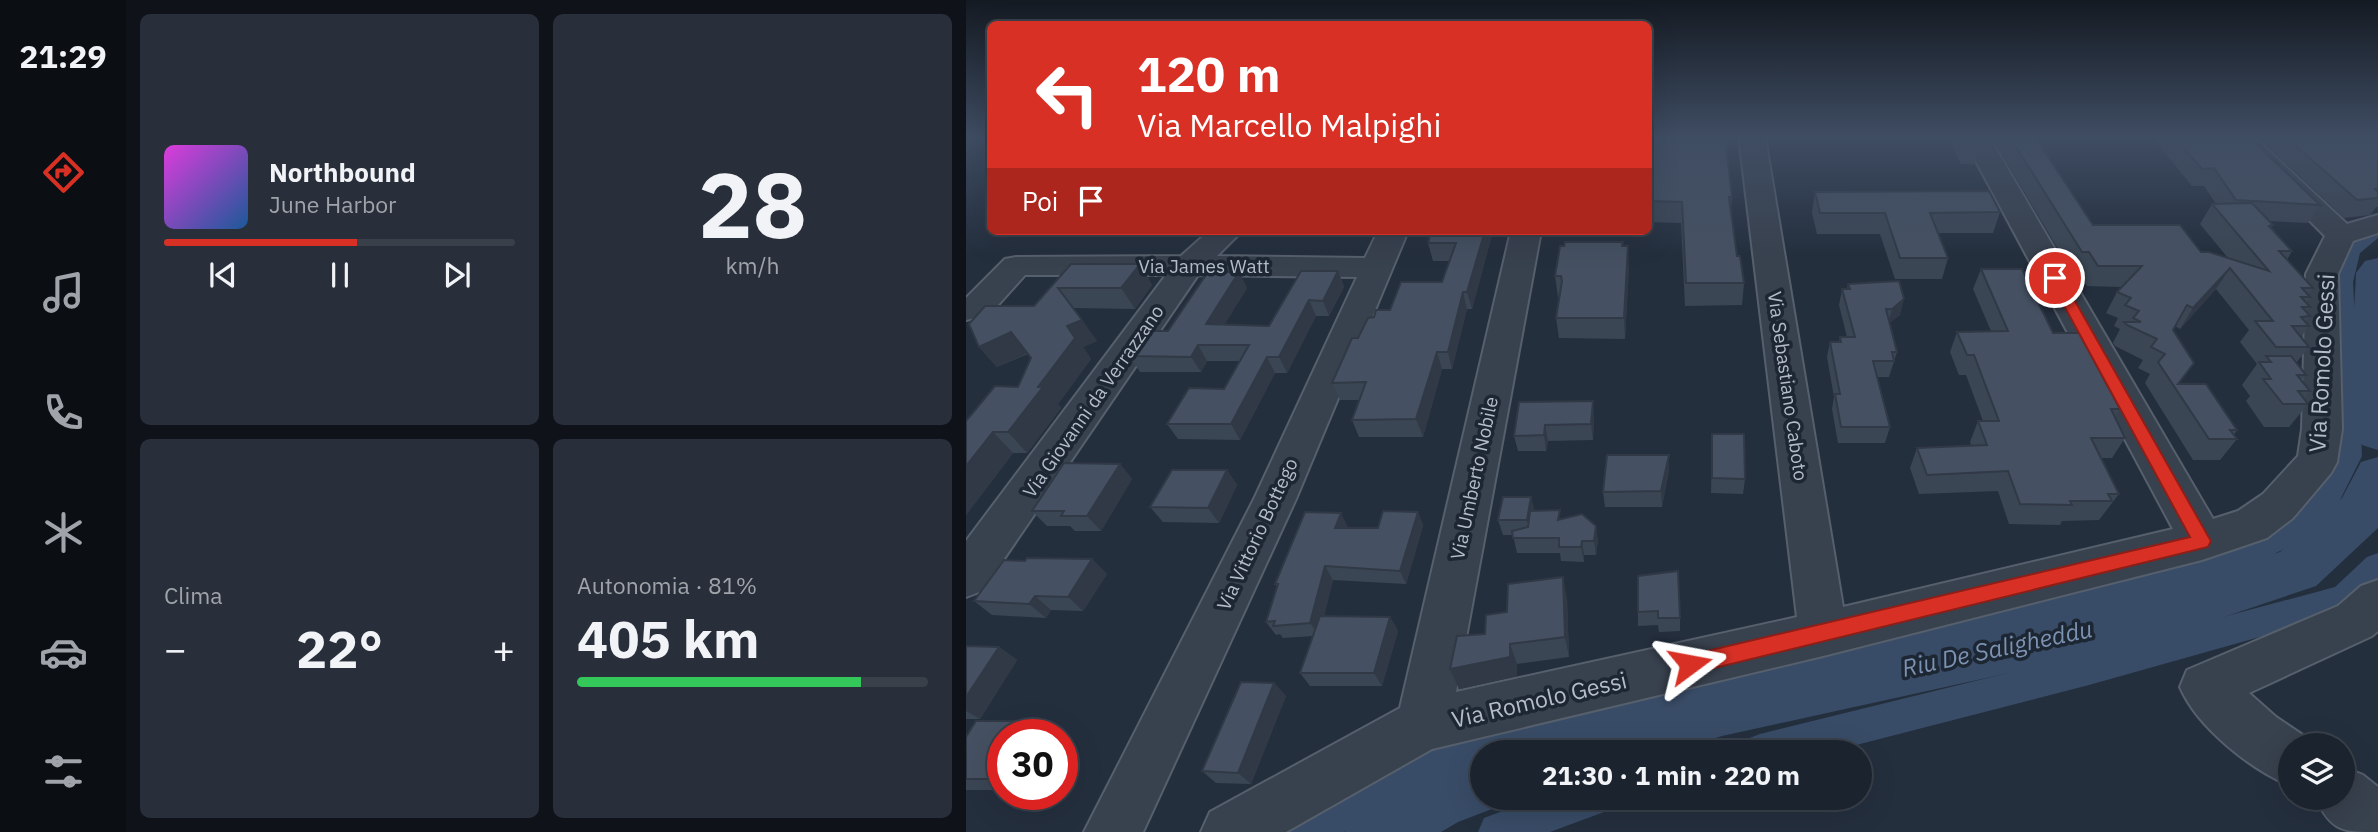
<!DOCTYPE html>
<html lang="it">
<meta charset="utf-8">
<style>
:root{--surface:#1b232e;--page:#282f3a;--text:#f1f3f6;--muted:#a0a4aa;--line:#39404a;--accent:#d93025}
body{margin:0;font-family:"IBM Plex Sans",sans-serif;background:var(--page);color:var(--text);height:100vh;display:flex;flex-direction:column;font-size:26px;white-space:nowrap}
*{box-sizing:border-box;margin:0}
p{font-size:23px;color:var(--muted)}
.icon{flex:none;width:38px;height:38px;fill:none;stroke:currentColor;stroke-width:2;stroke-linecap:round;stroke-linejoin:round}
.map{position:relative;flex:1;overflow:hidden}
.panel{display:flex;flex-direction:column;gap:14px;padding:14px;background:#0f1319;width:840px}
.panel>*{flex:none}
.banner{position:absolute;left:21px;top:21px;width:665px;height:214px;border-radius:10px;box-shadow:0 7px 28px #0002,0 0 0 2px var(--line);background:#d93025;color:#fff;overflow:hidden}
.buttons{position:absolute;left:1312px;top:733px;display:grid;gap:14px}
.buttons a{display:grid;place-items:center;width:77px;height:77px;border-radius:50%;background:var(--surface);box-shadow:0 7px 28px #0002,0 0 0 2px var(--line);font-size:35px}
.speed{position:absolute;left:21px;top:719px;display:flex;gap:14px;font-size:35px;font-weight:700;text-align:center}
.speed>*{display:grid;place-content:center;width:91px;height:91px;border-radius:50%;background:var(--surface);box-shadow:0 7px 28px #0002,0 0 0 2px var(--line);line-height:1}
.speed .limit{border:10px solid #d22;background:#fff;color:#111}
.pin{position:absolute;display:grid;place-items:center;width:60px;height:60px;color:#fff;margin:-30px;border:4px solid #fff;border-radius:50%;box-shadow:0 2px 7px #0007}
.me{position:absolute;width:77px;margin:-38px;rotate:77deg;stroke-linejoin:round;filter:drop-shadow(0 0 5px #0008)}
.turn{display:flex;align-items:center;gap:24px;height:147px;padding:0 35px;font-size:32px}
.turn .icon{width:91px;height:91px;stroke-width:2.5}
.turn b{display:block;font-size:49px;line-height:60px}
.then{display:flex;align-items:center;height:66px;padding:0 35px;background:#0003;gap:14px;font-size:26px}
.big{font-size:52px;font-weight:800;line-height:1.1}
.panel .widget{flex:1;display:flex;flex-direction:column;justify-content:center;gap:10px;min-width:0;padding:0 24px;border-radius:10px;background:var(--page)}
.panel .dial{align-items:center;gap:0}
.dial b{font-size:91px;line-height:1}
.song{display:flex;align-items:center;gap:21px}
.cover{width:84px;height:84px;border-radius:10px;background:linear-gradient(135deg,hsl(300 70% 55%),hsl(210 70% 35%))}
.played{height:7px;border-radius:4px;background:linear-gradient(90deg,var(--accent) 55%,var(--line) 55%)}
.keys{display:flex;justify-content:space-around;direction:ltr}
.heat{display:flex;justify-content:space-between;align-items:center;font-size:38px;direction:ltr}
.charge{height:10px;border-radius:5px;background:linear-gradient(90deg,#34c759 81%,var(--line) 0)}
.panel .tiles{flex:1;display:grid;gap:14px;grid-template-columns:repeat(2,1fr)}
.trip{position:absolute;left:504px;top:740px;width:402px;height:70px;border-radius:35px;background:var(--surface);box-shadow:0 7px 28px #0002,0 0 0 2px var(--line);font-weight:800;line-height:70px;text-align:center}
main{display:flex;flex:1;min-height:0}
.dock{display:flex;flex-direction:column;width:126px;justify-content:space-around;align-items:center;background:#0b0e12;color:var(--muted)}
.dock .icon{width:49px;height:49px}
.dock .selected{color:var(--accent)}
.dock b{font-size:32px;color:var(--text)}
.map>svg:first-child{display:block}
</style>
<main>
<nav class="dock">
<b>21:29</b>
<svg class="icon selected" aria-label="directions" viewBox="0 0 24 24"><path d="M12 3l9 9-9 9-9-9zM9 14v-3h6M13 9l2 2-2 2"/></svg>
<svg class="icon" aria-label="music" viewBox="0 0 24 24"><path d="M9 18V5l10-2v13"/><circle cx="6" cy="18" r="3"/><circle cx="16" cy="16" r="3"/></svg>
<svg class="icon" aria-label="phone" viewBox="0 0 24 24"><path d="M5 4h4l2 5-3 2q2 4 5 5l2-3 5 2v4C11 20 4 13 5 4z"/></svg>
<svg class="icon" aria-label="climate" viewBox="0 0 24 24"><path d="M12 3v18M4 7l16 10M4 17L20 7"/></svg>
<svg class="icon" aria-label="car" viewBox="0 0 24 24"><path d="M5 17H2v-5l4-1 3-4h7l3 4 3 1v5h-3M9 17h6M6 11h13"/><circle cx="7" cy="17" r="2"/><circle cx="17" cy="17" r="2"/></svg>
<svg class="icon" aria-label="filters" viewBox="0 0 24 24"><path d="M4 7h16M4 17h16"/><circle cx="9" cy="7" r="2"/><circle cx="15" cy="17" r="2"/></svg>
</nav>
<section class="panel">
<div class="tiles">
<div class="widget">
<div class="song"><i class="cover"></i><div><b>Northbound</b><p>June Harbor</p></div></div>
<div class="played"></div>
<div class="keys"><svg class="icon" aria-label="previous" viewBox="0 0 24 24"><path d="M18 5L8 12l10 7zM5 5v14"/></svg><svg class="icon" aria-label="pause" viewBox="0 0 24 24"><path d="M8 5v14M16 5v14"/></svg><svg class="icon" aria-label="next" viewBox="0 0 24 24"><path d="M6 5l10 7-10 7zM19 5v14"/></svg></div>
</div>
<div class="widget dial"><b>28</b><p>km/h</p></div>
<div class="widget"><p>Clima</p>
<div class="heat"><a>−</a><b class="big">22°</b><a>+</a></div>
</div>
<div class="widget"><p>Autonomia · 81%</p><b class="big">405 km</b><div class="charge"></div></div>
</div>
</section>
<div class="map">
<svg width="1412" height="832" viewBox="0 0 1412 832">
<rect width="100%" height="100%" fill="#242f3e"/>
<g fill="none" stroke-linecap="round" stroke-linejoin="round">
<g fill="#394c67" fill-rule="evenodd">
<polygon points="1412,224 1412,238 1394,253 1387,282 1396,456 1369,510 1335,541 1282,566 548,752 516,752 516,765 378,832 317,832 323,818 471,746 552,715 1276,541 1313,523 1349,494 1368,456 1365,282 1377,247 1394,231"/>
<polygon points="1412,553 1412,587 1390,609 1379,613 1123,685 863,752 776,752 781,739 794,734 1123,653 1369,587 1401,557"/>
<polygon points="571,798 643,798 638,812 584,832 512,832 518,818"/>
</g>
<g fill="#394c67" fill-rule="evenodd">
<path d="M1412,258V450L1396,445C1377,413 1389,314 1390,273L1399,261Z"/>
<polygon points="1412,457 1412,528 1350,586 1240,623 1107,659 756,736 705,752 575,752 584,729 607,720 756,676 1107,607 1314,552 1376,498 1395,462"/>
<polygon points="516,748 526,752 516,752 516,798 542,798 539,804 492,822 475,832 379,832 389,808 452,771"/>
</g>
<defs>
<g id="minor">
<polygon points="773,137 799,137 877,607 1207,529 997,137 1023,137 1247,519 1272,511 1297,494 1332,456 1336,429 1340,274 1359,236 1260,137 1288,137 1381,224 1412,215 1412,233 1387,241 1372,274 1376,429 1371,462 1365,473 1327,518 1301,538 1236,560 857,656 466,749 320,832 235,832 244,812 434,708 545,231 575,231 490,692 831,617"/>
<polygon points="243,231 276,231 251,256 399,258 412,231 442,231 330,499 177,832 118,832 288,499 391,277 232,275 16,591 0,597 0,541 200,275 59,275 23,315 0,320 0,298 39,259 50,257 215,256"/>
<path d="M1412,580V631L1406,636L1283,693L1310,717L1344,740L1347,746H1325V786C1285,770 1231,727 1214,687L1221,670L1372,606L1395,586Z"/>
<path d="M1377,767L1397,775L1412,787V832C1378,832 1365,832 1350,798H1377Z"/>
</g>
</defs>
<use href="#minor" stroke="#565f6c" stroke-width="4"/>
<use href="#minor" fill="#38414e" fill-rule="evenodd"/>
</g>
<g fill="#3b4654">
<polygon points="682,137 764,137 763,148 761,148 766,197 765,211 771,256 778,283 776,305 719,306 715,223 682,222"/>
<polygon points="982,137 1011,137 1014,144 1008,164 995,164"/>
<polygon points="1026,137 1069,137 1127,225 1262,258 1234,224 1246,204 1250,204 1238,186 1226,186 1186,137 1283,137 1354,205 1342,223 1302,221 1307,225 1305,228 1326,251 1321,260 1347,288 1342,295 1344,297 1340,303 1344,307 1340,312 1344,316 1340,322 1343,326 1335,337 1343,347 1330,363 1340,375 1335,380 1344,391 1338,399 1342,404 1323,427 1298,427 1280,401 1284,396 1276,385 1291,364 1274,342 1283,330 1250,289 1214,329 1209,326 1207,330 1214,384 1271,430 1268,435 1271,439 1254,460 1227,460 1179,383 1184,374 1172,368 1177,360 1149,346 1147,343 1154,329 1148,326 1152,318 1140,313 1151,292 1156,287 1121,286 1113,273 1106,273"/>
<polygon points="1292,137 1412,137 1412,207 1410,207 1404,215 1378,218"/>
<polygon points="849,192 1034,212 1027,233 972,233 982,258 976,279 929,279 914,234 851,234 846,213"/>
<polygon points="527,231 506,309 501,309 486,369 476,369 457,437 393,437 386,420 393,400 374,400 366,383 392,338 408,317 476,282 483,261 467,261 462,243"/>
<polygon points="657,246 663,266 659,339 593,338 590,318 593,297 592,297 589,276"/>
<polygon points="105,264 174,264 186,285 169,309 107,308 131,341 117,347 125,359 92,404 95,408 61,453 47,453 0,515 0,421 52,387 65,358 62,354 31,367 13,347 68,306"/>
<polygon points="1015,269 1087,333 1154,409 1149,417 1159,438 1146,458 1135,458 1153,494 1133,520 1096,521 1094,525 1043,524 1032,491 953,494 944,468 951,448 1005,445 1004,442 1012,421 1017,421 1000,375 993,375 984,352 991,332 1025,331 1007,289"/>
<polygon points="372,271 378,287 363,316 350,316 321,373 309,373 274,440 212,439 201,424 258,389 274,361 241,361 235,372 174,372 164,356 202,331 281,288 258,325 303,326"/>
<polygon points="933,281 934,315 923,323 931,352 923,377 911,377 924,427 919,443 872,443 866,409 868,397 861,357 864,342 873,342 874,337 881,337 873,305 876,289 881,289 882,284"/>
<polygon points="553,402 628,416 627,440 582,441 580,451 552,451 548,436"/>
<polygon points="746,434 779,479 777,494 745,493"/>
<polygon points="154,464 166,479 135,531 109,531 104,526 81,526 66,511"/>
<polygon points="261,470 271,485 253,523 197,522 184,507"/>
<polygon points="703,470 696,507 639,507 637,492"/>
<polygon points="565,497 568,511 595,519 632,540 630,555 618,555 618,562 595,561 594,553 551,553 547,535 537,535 532,520"/>
<polygon points="452,512 457,526 440,584 367,580 358,616 424,617 432,631 416,686 344,686 334,673 347,636 317,638 314,634 310,635 300,622 311,587 309,584 382,527 382,528 412,528"/>
<polygon points="126,559 141,574 117,611 85,610 80,618 26,615 8,601 59,561"/>
<polygon points="672,576 714,618 714,631 693,632 692,625 672,626"/>
<polygon points="601,598 603,657 551,664 551,676 493,689 519,634 541,612"/>
<polygon points="0,646 33,647 51,660 14,719 0,719"/>
<polygon points="308,683 320,696 285,784 250,783 236,771"/>
<polygon points="10,721 61,721 80,733 79,735 37,735 37,790 0,790 0,737"/>
</g>
<g fill="#303945">
<polygon points="519,231 527,231 506,309 501,292"/>
<polygon points="662,246 663,266 659,339 658,318"/>
<polygon points="174,264 186,285 169,309 155,288"/>
<polygon points="1264,268 1250,289 1214,329 1227,308"/>
<polygon points="372,271 378,287 363,316 357,301"/>
<polygon points="273,272 281,288 249,340 240,324"/>
<polygon points="497,292 501,309 486,369 482,352"/>
<polygon points="938,299 934,315 922,324 926,309"/>
<polygon points="343,300 350,316 321,373 313,357"/>
<polygon points="116,320 131,341 117,347 125,359 92,404 95,408 61,453 42,432 72,387 101,326"/>
<polygon points="45,332 62,353 31,367 13,347"/>
<polygon points="232,345 241,361 235,372 225,357"/>
<polygon points="471,352 476,369 457,437 450,419"/>
<polygon points="301,357 309,373 274,440 265,424"/>
<polygon points="627,401 628,416 627,440 625,424"/>
<polygon points="579,425 582,441 580,451 578,435"/>
<polygon points="27,432 47,453 0,515 0,466"/>
<polygon points="703,455 703,470 696,507 695,491"/>
<polygon points="154,464 166,479 135,531 121,516"/>
<polygon points="261,470 271,485 253,523 242,508"/>
<polygon points="565,497 568,512 565,535 561,520"/>
<polygon points="452,512 457,526 440,584 434,571"/>
<polygon points="375,513 382,527 377,541 369,528"/>
<polygon points="630,526 632,540 630,555 628,541"/>
<polygon points="616,541 618,555 618,562 615,547"/>
<polygon points="126,559 141,574 117,611 102,597"/>
<polygon points="359,566 367,580 353,636 344,623"/>
<polygon points="597,577 601,598 603,657 599,637"/>
<polygon points="69,596 85,610 80,618 63,604"/>
<polygon points="424,617 432,631 416,686 408,673"/>
<polygon points="544,644 551,664 551,676 493,689 484,669"/>
<polygon points="33,647 51,660 14,719 0,711 0,697"/>
<polygon points="308,683 320,696 285,784 272,773"/>
<polygon points="61,721 80,733 79,735 53,735"/>
</g>
<g fill="#455162" stroke="#303945" stroke-width="2">
<polygon points="682,137 759,137 766,197 763,197 771,256 774,256 778,283 720,283 716,202 682,201"/>
<polygon points="997,137 1011,137 1014,144 1001,144"/>
<polygon points="1044,137 1069,137 1127,225 1214,225 1235,252 1243,252 1303,271 1246,204 1286,203 1307,225 1303,226 1326,251 1313,251 1347,288 1336,288 1344,297 1335,297 1344,307 1336,307 1344,316 1335,317 1343,326 1326,326 1343,347 1310,347 1289,321 1307,321 1264,268 1227,308 1221,305 1207,330 1228,363 1212,384 1240,384 1271,430 1264,430 1271,439 1243,439 1192,362 1199,354 1185,347 1191,339 1161,325 1158,322 1175,322 1167,318 1173,311 1159,305 1165,298 1151,292 1176,266 1132,266 1123,252 1116,252"/>
<polygon points="1208,137 1283,137 1354,205 1270,200 1248,168 1236,169"/>
<polygon points="1320,137 1412,137 1412,189 1409,189 1412,192 1412,198 1391,200"/>
<polygon points="1023,191 1034,212 964,213 982,258 934,258 919,213 854,213 849,192"/>
<polygon points="465,231 519,231 501,292 497,292 482,352 471,352 450,419 386,420 400,382 366,383 386,338 392,338 402,318 408,317 410,310 424,310 435,282 476,282 490,243 462,243"/>
<polygon points="599,242 657,242 656,246 662,246 658,318 590,318 596,281 595,276 589,276 594,246 598,246"/>
<polygon points="105,264 174,264 155,288 92,288 116,320 101,326 109,338 72,387 77,387 42,432 27,432 0,466 0,421 29,386 52,387 65,358 45,332 13,347 3,324 19,306 68,306"/>
<polygon points="1015,269 1056,269 1087,333 1113,333 1154,409 1145,409 1159,438 1125,438 1153,494 1142,494 1146,501 1104,501 1106,505 1054,504 1042,471 961,475 951,448 1021,445 1012,421 1033,421 1008,355 1001,355 991,332 1042,331"/>
<polygon points="335,271 372,271 357,301 343,300 313,357 301,357 265,424 201,424 223,388 258,389 283,345 232,345 225,357 164,356 182,331 202,331 242,272 273,272 240,324 303,326"/>
<polygon points="933,281 938,299 926,309 920,309 931,352 926,352 928,361 907,361 924,427 875,427 869,394 874,394 864,342 875,342 874,337 889,337 876,289 884,289 882,284"/>
<polygon points="1300,356 1325,356 1340,375 1331,375 1344,391 1332,391 1342,404 1317,404 1297,379 1305,379 1293,362 1305,362"/>
<polygon points="627,401 625,424 579,425 578,435 548,436 553,402"/>
<polygon points="746,434 778,434 779,479 746,478"/>
<polygon points="641,455 703,455 695,491 637,492"/>
<polygon points="98,463 154,464 121,516 95,516 98,511 66,511"/>
<polygon points="206,470 261,470 242,508 184,507"/>
<polygon points="537,497 565,497 561,520 532,520"/>
<polygon points="594,510 592,520 616,514 630,526 628,541 616,541 615,547 593,547 593,538 547,538 546,531 562,527 564,511"/>
<polygon points="417,511 452,512 434,571 359,566 344,623 307,626 309,621 300,622 312,584 309,584 339,512 375,513 369,528 412,528"/>
<polygon points="61,558 126,559 102,597 69,596 63,604 8,601 38,560 59,561"/>
<polygon points="712,571 714,618 692,618 692,611 672,612 672,576"/>
<polygon points="597,577 599,637 544,644 544,657 484,669 491,636 519,634 520,615 541,612 542,584"/>
<polygon points="354,616 424,617 408,673 334,673"/>
<polygon points="0,646 33,647 0,697"/>
<polygon points="275,682 308,683 272,773 236,771"/>
<polygon points="10,721 61,721 53,735 37,735 37,779 0,779 0,737"/>
</g>
<linearGradient id="sky" x2="0" y2="1"><stop stop-color="#141a22"/><stop offset="0.54" stop-color="#3f4d63"/><stop offset="1" stop-color="#3f4d63" stop-opacity="0"/></linearGradient>
<rect width="1412" height="254" fill="url(#sky)"/>
<polygon fill="#d93025" stroke="#8d1f18" stroke-width="2" points="1089,274 1096,278 1242,536 1245,541 1242,547 724,674 717,671 714,664 717,658 724,655 1224,537 1083,278"/>
<g text-anchor="middle" dominant-baseline="central" stroke-width="7" stroke-linejoin="round" paint-order="stroke">
<g font-size="19" fill="#b4bcc9" stroke="#1d2633">
<text x="238" y="266">Via James Watt</text>
<text transform="translate(822 386) rotate(82)">Via Sebastiano Caboto</text>
<text transform="translate(127 401) rotate(-55)">Via Giovanni da Verrazzano</text>
<text transform="translate(508 478) rotate(-78)">Via Umberto Nobile</text>
<text transform="translate(291 534) rotate(-65)">Via Vittorio Bottego</text>
</g>
<g font-size="23" fill="#b4bcc9" stroke="#1d2633">
<text transform="translate(1355 363) rotate(-87)">Via Romolo Gessi</text>
<text transform="translate(573 699) rotate(-13)">Via Romolo Gessi</text>
</g>
<g font-size="24" font-style="italic" fill="#7c92b1" stroke="#1d2633">
<text transform="translate(1031 648) rotate(-12)">Riu De Saligheddu</text>
</g>
</g>
</svg>
<div class="buttons">
<a><svg class="icon" aria-label="layers" viewBox="0 0 24 24"><path d="M12 4l9 5-9 5-9-5zM3 14l9 5 9-5"/></svg></a>
</div>
<div class="speed"><div class="limit">30</div></div>
<div class="pin" style="left:1089px;top:278px;background:#d93025"><svg class="icon" aria-label="arrive" viewBox="0 0 24 24"><path d="M6 21V4h12l-3 4 3 4H6"/></svg></div>
<svg class="me" style="left:724px;top:664px" viewBox="-20 -20 40 40"><path d="M0-17L14 15 0 8-14 15z" fill="#d93025" stroke="#fff" stroke-width="4"/></svg>
<div class="trip">21:30 · 1 min · 220 m</div>
<div class="banner">
<div class="turn"><svg class="icon" aria-label="left" viewBox="0 0 24 24"><path d="M17 20v-9H6M10 6l-5 5 5 5"/></svg><div><b>120 m</b>Via Marcello Malpighi</div></div>
<div class="then">Poi<svg class="icon" aria-label="arrive" viewBox="0 0 24 24"><path d="M6 21V4h12l-3 4 3 4H6"/></svg></div>
</div>
</div>
</main>
